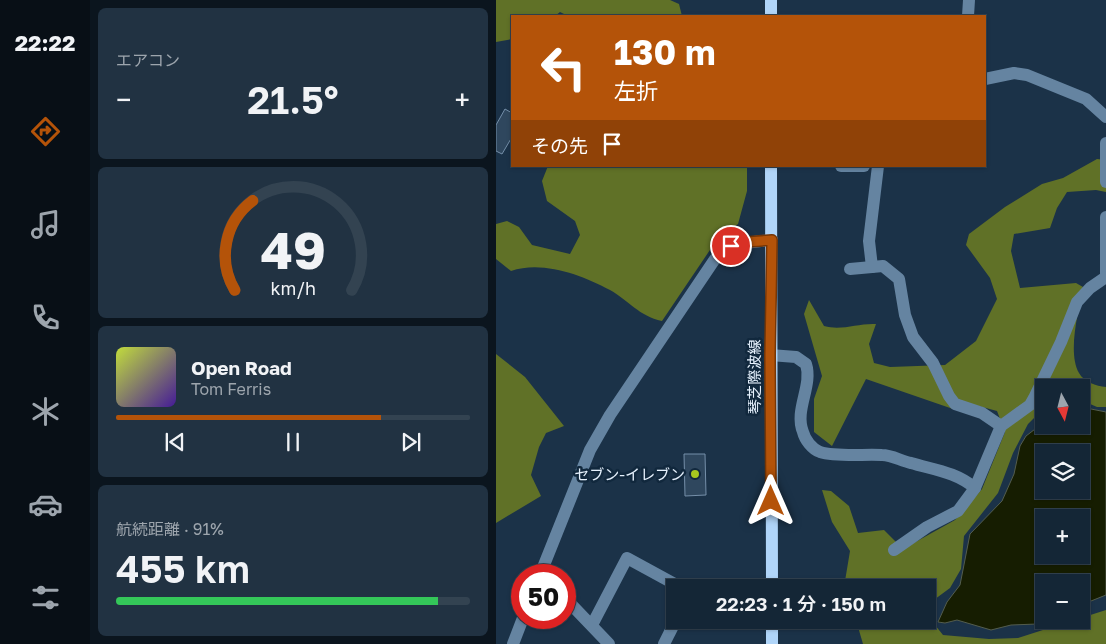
<!DOCTYPE html>
<html lang="ja">
<meta charset="utf-8">
<style>
:root{--surface:#142636;--page:#213242;--text:#f1f3f6;--muted:#9da5ad;--line:#334351;--accent:#b45309}
body{margin:0;font-family:"Golos Text","Noto Sans JP",sans-serif;background:var(--page);color:var(--text);height:100vh;display:flex;flex-direction:column;font-size:19px;white-space:nowrap}
*{box-sizing:border-box;margin:0}
p{font-size:16px;color:var(--muted)}
.icon{flex:none;width:28px;height:28px;fill:none;stroke:currentColor;stroke-width:2;stroke-linecap:round;stroke-linejoin:round}
.map{position:relative;flex:1;overflow:hidden}
.drawer{display:flex;flex-direction:column;gap:8px;padding:8px;background:#0b151e;width:406px}
.drawer>*{flex:none}
.hud{position:absolute;left:15px;top:15px;width:475px;height:152px;border-radius:0px;box-shadow:0 1px 4px #0004,0 0 0 1px var(--line);background:#b45309;color:#fff;overflow:hidden}
.needle{width:32px;rotate:173deg}
.buttons{position:absolute;left:539px;top:379px;display:grid;gap:10px}
.buttons a{display:grid;place-items:center;width:55px;height:55px;border-radius:0px;background:var(--surface);box-shadow:0 1px 4px #0004,0 0 0 1px var(--line);font-size:25px}
.speed{position:absolute;left:15px;top:564px;display:flex;gap:10px;font-size:25px;font-weight:700;text-align:center}
.speed>*{display:grid;place-content:center;width:65px;height:65px;border-radius:50%;background:var(--surface);box-shadow:0 1px 4px #0004,0 0 0 1px var(--line);line-height:1}
.speed .limit{border:8px solid #d22;background:#fff;color:#111}
.pin{position:absolute;display:grid;place-items:center;width:42px;height:42px;color:#fff;margin:-21px;border:2px solid #fff;border-radius:50%;box-shadow:0 1px 5px #0007}
.me{position:absolute;width:55px;margin:-28px;rotate:0deg;stroke-linejoin:round;filter:drop-shadow(0 0 4px #0008)}
.turn{display:flex;align-items:center;gap:18px;height:105px;padding:0 20px;font-size:22px}
.turn .icon{width:65px;height:65px;stroke-width:2.5}
.turn b{display:block;font-size:35px;line-height:42px}
.then{display:flex;align-items:center;height:48px;padding:0 20px;background:#0003;gap:10px;font-size:19px}
.big{font-size:38px;font-weight:600;line-height:1.1}
.drawer .card{flex:1;display:flex;flex-direction:column;justify-content:center;gap:8px;min-width:0;padding:0 18px;border-radius:8px;background:var(--page)}
.drawer .dial{align-items:center;gap:0}
.dial svg{height:130px;overflow:visible;fill:none;stroke:var(--line);stroke-width:7;stroke-linecap:round;text-anchor:middle}
.dial text{fill:var(--text);stroke:none}
.song{display:flex;align-items:center;gap:15px}
.cover{width:60px;height:60px;border-radius:8px;background:linear-gradient(135deg,hsl(70 70% 55%),hsl(260 70% 35%))}
.played{height:5px;border-radius:2px;background:linear-gradient(90deg,var(--accent) 75%,var(--line) 75%)}
.keys{display:flex;justify-content:space-around;direction:ltr}
.heat{display:flex;justify-content:space-between;align-items:center;font-size:28px;direction:ltr}
.charge{height:8px;border-radius:4px;background:linear-gradient(90deg,#34c759 91%,var(--line) 0)}
.trip{position:absolute;left:170px;top:579px;width:270px;height:50px;border-radius:0px;background:var(--surface);box-shadow:0 1px 4px #0004,0 0 0 1px var(--line);font-weight:600;line-height:50px;text-align:center}
main{display:flex;flex:1;min-height:0}
.tab-bar{display:flex;flex-direction:column;width:90px;justify-content:space-around;align-items:center;background:#080f16;color:var(--muted)}
.tab-bar .icon{width:35px;height:35px}
.tab-bar .on{color:var(--accent)}
.tab-bar b{font-size:22px;color:var(--text)}
.map>svg:first-child{display:block}
</style>
<main>
<nav class="tab-bar">
<b>22:22</b>
<svg class="icon on" aria-label="directions" viewBox="0 0 24 24"><path d="M12 3l9 9-9 9-9-9zM9 14v-3h6M13 9l2 2-2 2"/></svg>
<svg class="icon" aria-label="music" viewBox="0 0 24 24"><path d="M9 18V5l10-2v13"/><circle cx="6" cy="18" r="3"/><circle cx="16" cy="16" r="3"/></svg>
<svg class="icon" aria-label="phone" viewBox="0 0 24 24"><path d="M5 4h4l2 5-3 2q2 4 5 5l2-3 5 2v4C11 20 4 13 5 4z"/></svg>
<svg class="icon" aria-label="climate" viewBox="0 0 24 24"><path d="M12 3v18M4 7l16 10M4 17L20 7"/></svg>
<svg class="icon" aria-label="car" viewBox="0 0 24 24"><path d="M5 17H2v-5l4-1 3-4h7l3 4 3 1v5h-3M9 17h6M6 11h13"/><circle cx="7" cy="17" r="2"/><circle cx="17" cy="17" r="2"/></svg>
<svg class="icon" aria-label="filters" viewBox="0 0 24 24"><path d="M4 7h16M4 17h16"/><circle cx="9" cy="7" r="2"/><circle cx="15" cy="17" r="2"/></svg>
</nav>
<section class="drawer">
<div class="card"><p>エアコン</p>
<div class="heat"><a>−</a><b class="big">21.5°</b><a>+</a></div>
</div>
<div class="card dial"><svg viewBox="0 0 100 80">
<path d="M14 69A42 42 0 1 1 86 69"/>
<path d="M14 69A42 42 0 0 1 25 14" stroke="#b45309"/>
<text x="50" y="56" font-size="32" font-weight="700">49</text>
<text x="50" y="72" font-size="11">km/h</text>
</svg></div>
<div class="card">
<div class="song"><i class="cover"></i><div><b>Open Road</b><p>Tom Ferris</p></div></div>
<div class="played"></div>
<div class="keys"><svg class="icon" aria-label="previous" viewBox="0 0 24 24"><path d="M18 5L8 12l10 7zM5 5v14"/></svg><svg class="icon" aria-label="pause" viewBox="0 0 24 24"><path d="M8 5v14M16 5v14"/></svg><svg class="icon" aria-label="next" viewBox="0 0 24 24"><path d="M6 5l10 7-10 7zM19 5v14"/></svg></div>
</div>
<div class="card"><p>航続距離 · 91%</p><b class="big">455 km</b><div class="charge"></div></div>
</section>
<div class="map">
<svg width="610" height="644" viewBox="0 0 610 644">
<rect width="100%" height="100%" fill="#1b3248"/>
<g fill="#607127">
<polygon points="0,0 174,0 183,4 186,16 72,16 64,12 59,16 16,16 16,39 0,42"/>
<path d="M601,159L610,160V192L600,190L571,192L561,208L554,228L518,234L515,251L524,288L580,283L587,287C583,310 571,352 583,373C588,382 600,386 610,387V407H601L585,400V388H548L547,409L532,424L517,453L502,493L468,536L465,569L454,588L431,605V588L348,587L354,551L336,522L326,490L335,491L353,506L362,533L388,530L407,549L459,520L486,489L509,432L501,411L475,404L457,409L370,379L336,446L318,432V399L326,376L308,314L313,300L328,326C346,331 362,323 380,324L373,344L378,363L394,367L449,365L480,341L501,299L494,278L470,245L473,234L509,207L546,184L567,178Z"/>
<path d="M52,166H251V191L242,224L220,241L166,321C143,316 133,301 114,290C86,275 46,260 15,271L0,259V224L11,221L23,227L36,245L74,254L84,235L79,221L51,201L46,181Z"/>
<polygon points="0,354 29,377 68,426 50,433 43,447 35,475 45,496 0,523"/>
<polygon points="610,610 610,644 367,644 360,620 431,620 431,615 447,635 493,639 522,638 578,620 585,620 585,618"/>
</g>
<path fill="#161d01" stroke="#545d4d" fill-rule="evenodd" d="M585,407L610,412V595L585,605V582H548V620L559,621L541,624L515,625L495,630L461,620L449,623L442,622L451,602L464,585L474,534L506,501L518,474L524,446L530,436L547,423L548,425H585ZM548,452H585V490H548ZM548,518H585V555H548Z"/>
<g fill="#2f475e" stroke="#758fa9">
<polygon points="9,109 16,113 16,137 6,154 0,151 0,125"/>
<polygon points="188,454 209,454 210,495 189,496"/>
</g>
<g fill="none" stroke-linecap="round" stroke-linejoin="round">
<g stroke="#6584a1" stroke-width="12">
<polyline points="472,16 473,0"/>
<polyline points="489,79 518,73 531,75 590,99 610,117"/>
<polyline points="610,143 610,182"/>
<polyline points="345,166 368,166"/>
<polyline points="610,217 610,276"/>
<polyline points="376,267 373,241 382,166"/>
<polyline points="354,269 387,266 403,279 409,315 417,337 437,363 453,396 459,404 486,413 505,426"/>
<path d="M274,355L300,357L310,364C317,386 298,410 307,432C309,440 316,449 324,452C340,457 368,454 386,455C396,455 405,461 415,463C439,470 460,472 479,488"/>
<polyline points="398,550 431,527 462,511 479,488 505,426 534,405 538,398 565,342 581,302 594,288 610,277"/>
<path d="M44,575L94,450L114,415L219,259C240,243 251,242 276,240"/>
<polyline points="69,598 113,644"/>
<polyline points="96,625 131,558 186,588"/>
<polyline points="17,644 27,618"/>
<polyline points="168,644 180,620"/>
</g>
<g stroke="#b0d5f9" stroke-width="12">
<polyline points="275,0 275,16"/>
<polyline points="275,166 276,588"/>
<polyline points="276,620 276,644"/>
</g>
</g>
<g fill="none" stroke-linecap="round" stroke-linejoin="round">
<defs>
<polyline id="route" points="235,246 251,242 276,240 274,355 275,501"/>
</defs>
<use href="#route" stroke="#753606" stroke-width="12"/>
<use href="#route" stroke="#b45309" stroke-width="9"/>
</g>
<circle fill="#a7c81f" stroke="#11283d" stroke-width="2" cx="199" cy="474" r="5"/>
<g text-anchor="middle" dominant-baseline="central" stroke-width="5" stroke-linejoin="round" paint-order="stroke">
<g font-size="15" fill="#e6f1fd" stroke="#11283d">
<text transform="translate(258 377) rotate(-90)">琴芝際波線</text>
</g>
<g font-size="15" fill="#e6f1fd" stroke="#11283d" text-anchor="end">
<text x="189" y="474">セブン-イレブン</text>
</g>
</g>
</svg>
<div class="buttons">
<a><svg class="needle" viewBox="-14 -14 28 28"><path d="M0-13l5 13h-10z" fill="#e53935"/><path d="M0 13l5-13h-10z" fill="#9da5ad"/></svg></a>
<a><svg class="icon" aria-label="layers" viewBox="0 0 24 24"><path d="M12 4l9 5-9 5-9-5zM3 14l9 5 9-5"/></svg></a>
<a>+</a>
<a>−</a>
</div>
<div class="speed"><div class="limit">50</div></div>
<div class="pin" style="left:235px;top:246px;background:#d93025"><svg class="icon" aria-label="arrive" viewBox="0 0 24 24"><path d="M6 21V4h12l-3 4 3 4H6"/></svg></div>
<svg class="me" style="left:275px;top:501px" viewBox="-20 -20 40 40"><path d="M0-17L14 15 0 8-14 15z" fill="#b45309" stroke="#fff" stroke-width="4"/></svg>
<div class="trip">22:23 · 1 分 · 150 m</div>
<div class="hud">
<div class="turn"><svg class="icon" aria-label="left" viewBox="0 0 24 24"><path d="M17 20v-9H6M10 6l-5 5 5 5"/></svg><div><b>130 m</b>左折</div></div>
<div class="then">その先<svg class="icon" aria-label="arrive" viewBox="0 0 24 24"><path d="M6 21V4h12l-3 4 3 4H6"/></svg></div>
</div>
</div>
</main>
